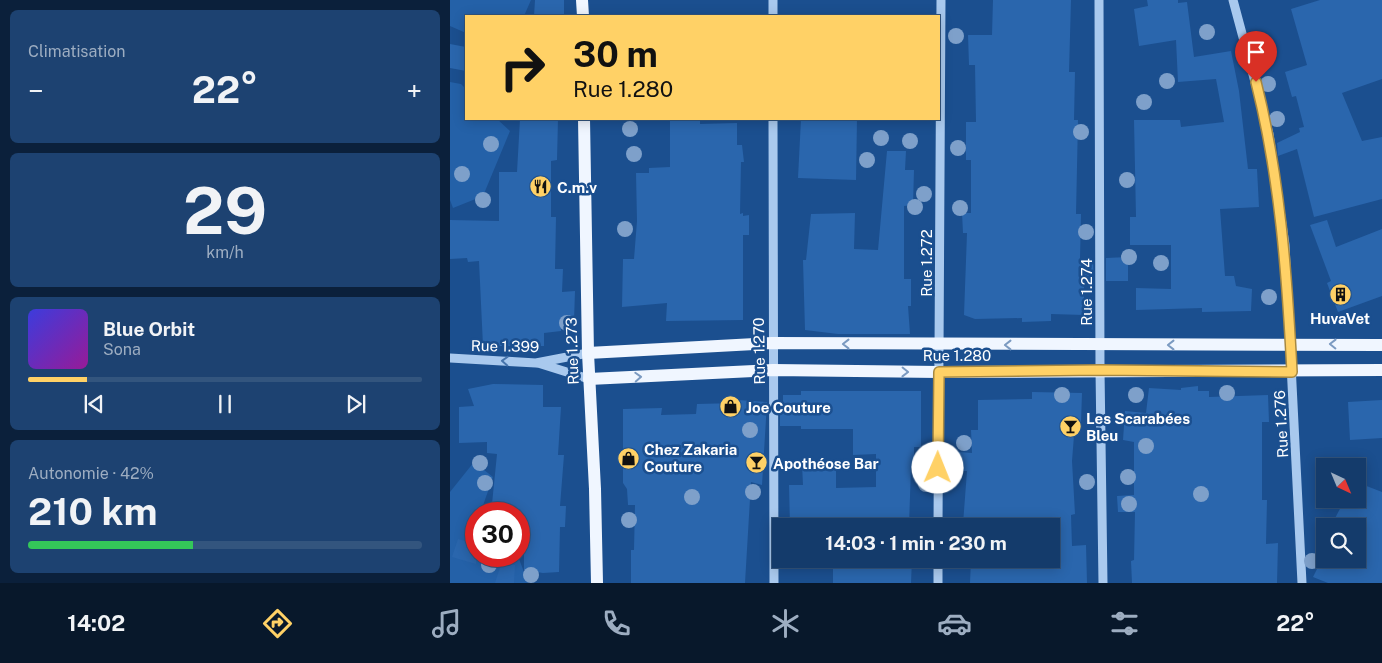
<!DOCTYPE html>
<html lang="fr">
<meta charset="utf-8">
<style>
:root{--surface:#143b6b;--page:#1d4271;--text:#f1f3f6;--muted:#9dadc1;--line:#33557e;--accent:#ffd166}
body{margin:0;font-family:"Public Sans",sans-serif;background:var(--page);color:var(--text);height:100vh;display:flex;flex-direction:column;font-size:19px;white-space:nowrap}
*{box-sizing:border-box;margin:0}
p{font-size:16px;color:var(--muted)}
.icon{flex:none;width:28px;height:28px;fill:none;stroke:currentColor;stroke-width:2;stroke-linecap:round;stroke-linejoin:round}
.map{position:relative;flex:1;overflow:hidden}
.details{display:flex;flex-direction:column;gap:10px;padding:10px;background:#0b203b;width:450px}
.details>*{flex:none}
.guide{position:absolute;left:15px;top:15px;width:475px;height:105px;border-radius:0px;box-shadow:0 2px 12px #0003,0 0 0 1px var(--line);background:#ffd166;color:#111;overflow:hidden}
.needle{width:32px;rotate:136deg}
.buttons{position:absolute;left:866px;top:458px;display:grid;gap:10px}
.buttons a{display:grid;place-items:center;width:50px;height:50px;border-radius:0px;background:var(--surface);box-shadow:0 2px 12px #0003,0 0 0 1px var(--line);font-size:25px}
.speed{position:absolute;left:15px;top:502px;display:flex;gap:10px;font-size:25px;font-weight:700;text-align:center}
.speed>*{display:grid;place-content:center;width:65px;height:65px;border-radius:50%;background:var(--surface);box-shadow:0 2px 12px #0003,0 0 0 1px var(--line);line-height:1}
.speed .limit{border:8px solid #d22;background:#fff;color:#111}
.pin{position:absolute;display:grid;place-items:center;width:42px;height:42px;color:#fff;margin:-51px -21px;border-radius:50% 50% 50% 0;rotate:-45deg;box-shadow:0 0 5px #0007}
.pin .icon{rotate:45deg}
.me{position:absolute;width:55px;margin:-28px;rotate:1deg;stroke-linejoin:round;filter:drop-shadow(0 0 4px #0008)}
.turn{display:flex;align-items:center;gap:18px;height:105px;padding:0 25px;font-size:22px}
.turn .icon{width:65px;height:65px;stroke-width:2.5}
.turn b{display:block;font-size:35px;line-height:42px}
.big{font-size:38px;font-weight:700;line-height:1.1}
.details .widget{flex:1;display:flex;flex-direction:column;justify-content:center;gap:8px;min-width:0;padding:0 18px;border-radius:8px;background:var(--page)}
.details .dial{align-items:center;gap:0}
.dial b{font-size:65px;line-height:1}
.song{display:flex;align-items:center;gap:15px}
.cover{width:60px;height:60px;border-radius:8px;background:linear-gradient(135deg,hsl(240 70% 55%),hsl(300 70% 35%))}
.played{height:5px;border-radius:2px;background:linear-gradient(90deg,var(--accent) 15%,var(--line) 15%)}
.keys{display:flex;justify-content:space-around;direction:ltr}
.heat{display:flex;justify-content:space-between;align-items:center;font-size:28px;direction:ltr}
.charge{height:8px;border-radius:4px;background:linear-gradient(90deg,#34c759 42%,var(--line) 0)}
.trip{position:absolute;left:322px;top:518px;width:288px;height:50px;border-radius:0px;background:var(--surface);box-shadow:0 2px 12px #0003,0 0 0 1px var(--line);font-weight:700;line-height:50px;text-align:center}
.menu{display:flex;height:80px;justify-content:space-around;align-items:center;background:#08182b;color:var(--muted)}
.menu .icon{width:35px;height:35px}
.menu .active{color:var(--accent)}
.menu b{font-size:22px;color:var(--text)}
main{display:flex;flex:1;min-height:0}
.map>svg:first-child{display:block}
</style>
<main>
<section class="details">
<div class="widget"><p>Climatisation</p>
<div class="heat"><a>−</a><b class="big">22°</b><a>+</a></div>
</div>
<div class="widget dial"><b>29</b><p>km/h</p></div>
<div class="widget">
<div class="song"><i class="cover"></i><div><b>Blue Orbit</b><p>Sona</p></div></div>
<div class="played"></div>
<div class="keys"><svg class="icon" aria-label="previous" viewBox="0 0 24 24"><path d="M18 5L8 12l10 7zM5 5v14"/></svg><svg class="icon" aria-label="pause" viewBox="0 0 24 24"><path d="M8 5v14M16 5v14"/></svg><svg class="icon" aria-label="next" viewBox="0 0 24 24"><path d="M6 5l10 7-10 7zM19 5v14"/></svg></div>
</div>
<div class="widget"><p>Autonomie · 42%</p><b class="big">210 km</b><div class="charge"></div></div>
</section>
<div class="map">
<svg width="932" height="583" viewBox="0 0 932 583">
<rect width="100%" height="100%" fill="#1b4f8f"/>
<g fill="#2461a8">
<polygon points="0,0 81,0 74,16 16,16 16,33 0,26"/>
<polygon points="0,82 11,84 16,89 16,119 47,119 60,131 33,196 3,208 0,200"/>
<polygon points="24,462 43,477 30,514 26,514 26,556 68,556 78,583 0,583 0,492"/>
</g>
<g fill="#2a66ad">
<polygon points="85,0 114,0 114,16 84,16"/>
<polygon points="543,0 621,0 619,72 625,72 624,120 628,120 626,214 631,214 630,259 643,259 644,282 634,282 634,315 601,314 601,321 572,322 572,318 525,319 514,315 517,233 513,233 512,213 521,213 521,160 516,160 516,122 526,122 525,65 519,65 518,35 542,35"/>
<polygon points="697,0 728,0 728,3 737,2 744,57 781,51 789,91 798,169 807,169 809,207 770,209 775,276 784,276 786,286 802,289 801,311 752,312 752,308 686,310 686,288 721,289 721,245 680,245 680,217 686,217 684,120 730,120 731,127 774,122 766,79 728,82 726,40 689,46 684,9 698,6"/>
<polygon points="870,0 932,0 932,79 892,93 912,141 932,137 932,199 864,217 847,149 828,156 827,143 850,132 849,128 854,127 846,96 842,97 835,72 857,65 841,9"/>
<polygon points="0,44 16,47 16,71 0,68"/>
<polygon points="70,119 108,119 107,160 101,161 101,217 106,217 105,269 113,269 112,292 125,291 124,321 111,323 111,331 94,333 94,346 33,346 29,261 18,262 17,258 0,259 0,220 49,221 49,172 67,172"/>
<polygon points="220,119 250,119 250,124 287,123 287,145 292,145 294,162 291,162 290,214 293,213 293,216 299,215 299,235 293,235 293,320 216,321 217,303 172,307 173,259 184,259 187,221 186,173 199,173 199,168 220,167"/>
<polygon points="351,119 407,119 406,180 348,178"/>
<polygon points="437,151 456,151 455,170 464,170 463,205 454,206 454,279 461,279 461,306 458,306 460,334 388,334 355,330 353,260 356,260 361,214 405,213 404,249 428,250"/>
<polygon points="877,220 886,247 932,229 932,296 888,312 877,283 881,281 860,225"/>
<polygon points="678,257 678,281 656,281 656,258"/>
<polygon points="43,384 93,385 93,407 111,407 108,455 114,455 110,506 116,506 115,527 110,527 109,572 93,573 74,570 74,526 69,525 69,514 41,514 47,454 37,453 37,442 9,443 9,407 24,406 18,389"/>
<polygon points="748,386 748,391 759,391 759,397 818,395 819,422 812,422 812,500 817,500 816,544 828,543 827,583 682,583 681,561 684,560 685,512 668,512 667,496 684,495 684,442 673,440 675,411 696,413 699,388 731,390 731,388"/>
<polygon points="351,391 471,391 471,447 464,447 464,467 461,467 459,526 340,526 339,485 353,485 352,464 370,463 370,471 386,470 386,488 426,487 426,454 403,455 403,429 351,429 351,426 330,426 330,403 333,404 333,395 351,395"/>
<polygon points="582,392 632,393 631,423 625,423 622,461 625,514 621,515 622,546 636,545 637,583 520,583 521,559 601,559 601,526 519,526 520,524 513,524 517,471 508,471 508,452 522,453 521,430 528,430 528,400 582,399"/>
<polygon points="288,400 317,402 312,485 301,482 295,583 181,583 181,550 184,550 185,505 178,505 177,489 173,483 173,409 212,408 211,415 246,414 247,404 287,403"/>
<polygon points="932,400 932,438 900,440 898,402"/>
<polygon points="914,485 932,492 932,583 878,583 863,577 872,559 908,559 908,526 881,526 895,499 908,499"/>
<polygon points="8,539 26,544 26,564 2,557"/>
<polygon points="383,559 462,559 461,583 383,583"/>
<polygon points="51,564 65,565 64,583 45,583"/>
</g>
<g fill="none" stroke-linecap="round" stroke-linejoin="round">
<g stroke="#a9c9ee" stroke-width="9">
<polyline points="649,0 650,370 653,583"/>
<polyline points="783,0 819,134 835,245 852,583"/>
<polyline points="323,16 323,0"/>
<polyline points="323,119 324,583"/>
<polyline points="0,358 86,363 138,353"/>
<polyline points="88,363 139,379"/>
<polyline points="488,526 491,0"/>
<polyline points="488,583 488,559"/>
</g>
<g stroke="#f0f6ff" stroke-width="12">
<polyline points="132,0 133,16"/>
<polyline points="134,119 138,353 145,489 147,583"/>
<polyline points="138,353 322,343 932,345"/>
<polyline points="139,379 323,370 489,372 932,370"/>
</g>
</g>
<g fill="#7ea0ca">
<circle cx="757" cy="32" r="8"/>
<circle cx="506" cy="36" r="8"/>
<circle cx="717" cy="81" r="8"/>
<circle cx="818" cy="84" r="8"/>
<circle cx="694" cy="102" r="8"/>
<circle cx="827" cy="119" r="8"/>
<circle cx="180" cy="129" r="8"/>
<circle cx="631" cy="132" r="8"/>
<circle cx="431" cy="138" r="8"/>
<circle cx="460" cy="141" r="8"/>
<circle cx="41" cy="144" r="8"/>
<circle cx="508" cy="148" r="8"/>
<circle cx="184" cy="154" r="8"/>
<circle cx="417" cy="160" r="8"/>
<circle cx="12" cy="174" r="8"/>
<circle cx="677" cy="180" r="8"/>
<circle cx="474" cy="194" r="8"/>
<circle cx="33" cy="200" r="8"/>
<circle cx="465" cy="207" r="8"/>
<circle cx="510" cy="208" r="8"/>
<circle cx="175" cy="229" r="8"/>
<circle cx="636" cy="232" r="8"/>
<circle cx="679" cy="257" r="8"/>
<circle cx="711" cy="263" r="8"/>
<circle cx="819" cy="297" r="8"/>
<circle cx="117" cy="323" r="8"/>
<circle cx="777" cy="393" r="8"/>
<circle cx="612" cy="395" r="8"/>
<circle cx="686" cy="395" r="8"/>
<circle cx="300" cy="430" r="8"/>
<circle cx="514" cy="443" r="8"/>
<circle cx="696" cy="446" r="8"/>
<circle cx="30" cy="463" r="8"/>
<circle cx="678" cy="477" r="8"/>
<circle cx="637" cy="482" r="8"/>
<circle cx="35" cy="483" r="8"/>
<circle cx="476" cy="484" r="8"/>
<circle cx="303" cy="492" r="8"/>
<circle cx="751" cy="494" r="8"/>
<circle cx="242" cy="497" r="8"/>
<circle cx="679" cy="504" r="8"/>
<circle cx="179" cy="520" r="8"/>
<circle cx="862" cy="561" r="8"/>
<circle cx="39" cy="565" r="8"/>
<circle cx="81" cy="575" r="8"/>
</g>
<defs><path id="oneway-chevron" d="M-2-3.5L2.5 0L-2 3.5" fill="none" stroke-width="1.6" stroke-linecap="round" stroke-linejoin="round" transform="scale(1.25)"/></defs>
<g stroke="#7b9ac1">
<use href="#oneway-chevron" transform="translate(396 344) rotate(-180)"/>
<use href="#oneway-chevron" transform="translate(883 344) rotate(-179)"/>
<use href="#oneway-chevron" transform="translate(558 345) rotate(180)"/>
<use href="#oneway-chevron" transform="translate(721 345) rotate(-180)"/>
<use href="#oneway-chevron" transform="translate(455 372) rotate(1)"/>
<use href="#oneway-chevron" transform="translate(188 377) rotate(-3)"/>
</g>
<use stroke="#4674ac" href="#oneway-chevron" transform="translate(55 361) rotate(-177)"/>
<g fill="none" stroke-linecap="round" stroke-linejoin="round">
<defs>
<path id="route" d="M488,468L489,372L650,370L842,372C837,274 830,177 806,82"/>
</defs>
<use href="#route" stroke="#a68842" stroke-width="12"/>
<use href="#route" stroke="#ffd166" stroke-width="9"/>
</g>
<defs>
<symbol id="restaurant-disc" viewBox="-11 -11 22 22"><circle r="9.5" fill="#ffd166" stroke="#1b4f8f"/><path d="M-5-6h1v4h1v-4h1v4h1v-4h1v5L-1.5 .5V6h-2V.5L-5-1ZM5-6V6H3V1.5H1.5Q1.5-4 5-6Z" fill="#111"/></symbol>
<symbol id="building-disc" viewBox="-11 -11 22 22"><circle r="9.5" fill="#ffd166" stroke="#1b4f8f"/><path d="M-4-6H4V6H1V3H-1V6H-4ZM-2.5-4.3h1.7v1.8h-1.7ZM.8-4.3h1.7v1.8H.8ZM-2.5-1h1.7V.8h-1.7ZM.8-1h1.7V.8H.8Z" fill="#111"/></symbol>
<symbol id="shop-disc" viewBox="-11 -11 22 22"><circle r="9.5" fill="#ffd166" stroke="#1b4f8f"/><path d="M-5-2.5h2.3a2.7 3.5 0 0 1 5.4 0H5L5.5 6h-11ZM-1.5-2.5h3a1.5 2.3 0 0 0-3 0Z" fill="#111"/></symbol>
<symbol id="bar-disc" viewBox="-11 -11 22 22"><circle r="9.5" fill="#ffd166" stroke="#1b4f8f"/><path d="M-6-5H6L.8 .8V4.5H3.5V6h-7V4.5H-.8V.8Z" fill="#111"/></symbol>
</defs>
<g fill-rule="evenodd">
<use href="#restaurant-disc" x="78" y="174" width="25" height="25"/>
<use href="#building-disc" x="878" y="282" width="25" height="25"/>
<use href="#shop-disc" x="268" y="394" width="25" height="25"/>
<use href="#bar-disc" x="608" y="414" width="25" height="25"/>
<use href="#shop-disc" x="166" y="446" width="25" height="25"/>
<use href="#bar-disc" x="294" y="450" width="25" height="25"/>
</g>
<g text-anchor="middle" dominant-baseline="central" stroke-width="5" stroke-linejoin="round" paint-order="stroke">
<g font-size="15" font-weight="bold" fill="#fff" stroke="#1b4f8f" text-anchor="start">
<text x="107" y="187">C.m.v</text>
<text x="890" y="318" text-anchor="middle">HuvaVet</text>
<text x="296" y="407">Joe Couture</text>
<text x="636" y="418">Les Scarabées<tspan x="636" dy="17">Bleu</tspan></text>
<text x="194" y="449">Chez Zakaria<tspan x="194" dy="17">Couture</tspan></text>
<text x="323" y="463">Apothéose Bar</text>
</g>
<g font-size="15" fill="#fff" stroke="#1b4f8f">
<text transform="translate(476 263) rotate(-90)">Rue 1.272</text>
<text transform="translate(636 292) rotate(-90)">Rue 1.274</text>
<text transform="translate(55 346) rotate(1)">Rue 1.399</text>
<text transform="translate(122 351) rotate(-92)">Rue 1.273</text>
<text transform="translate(309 351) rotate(-91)">Rue 1.270</text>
<text x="507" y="355">Rue 1.280</text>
<text transform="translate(831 424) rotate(-93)">Rue 1.276</text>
</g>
</g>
</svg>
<div class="buttons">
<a><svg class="needle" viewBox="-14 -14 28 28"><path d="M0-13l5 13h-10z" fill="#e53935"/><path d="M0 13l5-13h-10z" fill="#9dadc1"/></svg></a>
<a><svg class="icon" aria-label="search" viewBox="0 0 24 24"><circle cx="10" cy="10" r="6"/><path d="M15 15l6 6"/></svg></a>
</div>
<div class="speed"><div class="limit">30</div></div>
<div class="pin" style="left:806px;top:82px;background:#d93025"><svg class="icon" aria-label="arrive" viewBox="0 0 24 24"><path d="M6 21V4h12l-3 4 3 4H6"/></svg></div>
<svg class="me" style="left:488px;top:468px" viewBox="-20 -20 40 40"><circle r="19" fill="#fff"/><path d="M0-13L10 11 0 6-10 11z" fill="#ffd166"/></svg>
<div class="trip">14:03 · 1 min · 230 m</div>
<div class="guide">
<div class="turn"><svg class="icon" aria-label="right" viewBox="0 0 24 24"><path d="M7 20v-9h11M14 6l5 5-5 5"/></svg><div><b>30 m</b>Rue 1.280</div></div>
</div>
</div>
</main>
<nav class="menu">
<b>14:02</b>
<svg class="icon active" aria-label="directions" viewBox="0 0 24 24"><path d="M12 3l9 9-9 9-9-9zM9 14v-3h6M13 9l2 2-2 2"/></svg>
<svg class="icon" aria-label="music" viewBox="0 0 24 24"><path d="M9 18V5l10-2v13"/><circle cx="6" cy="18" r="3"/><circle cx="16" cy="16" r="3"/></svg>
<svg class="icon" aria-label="phone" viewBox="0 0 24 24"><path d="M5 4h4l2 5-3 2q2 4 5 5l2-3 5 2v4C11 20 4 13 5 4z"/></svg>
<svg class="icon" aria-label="climate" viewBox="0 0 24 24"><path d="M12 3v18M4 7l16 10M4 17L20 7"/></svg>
<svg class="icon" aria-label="car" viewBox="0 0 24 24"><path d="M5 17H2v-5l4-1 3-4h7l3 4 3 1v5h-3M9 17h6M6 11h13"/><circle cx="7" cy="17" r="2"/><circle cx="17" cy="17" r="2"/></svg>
<svg class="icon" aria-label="filters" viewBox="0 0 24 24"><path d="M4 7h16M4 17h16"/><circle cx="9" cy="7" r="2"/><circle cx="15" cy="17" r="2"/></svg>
<b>22°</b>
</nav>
